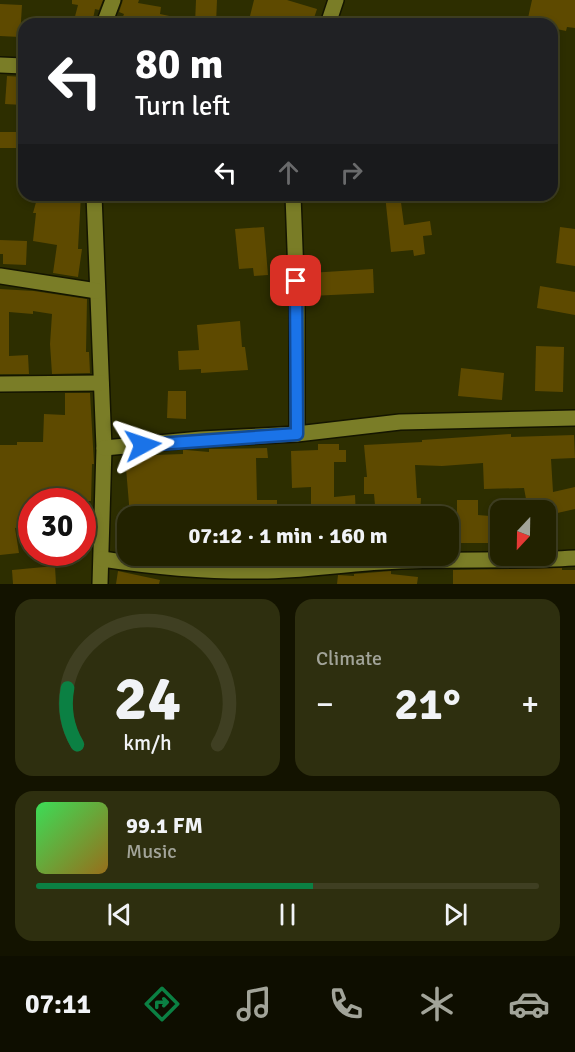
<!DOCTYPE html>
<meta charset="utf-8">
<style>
:root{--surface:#220;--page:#2e2f0f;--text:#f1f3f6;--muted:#a2a499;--line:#3f3f22;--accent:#0b8043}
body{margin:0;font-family:Signika,sans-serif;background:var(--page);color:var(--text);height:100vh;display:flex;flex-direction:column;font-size:22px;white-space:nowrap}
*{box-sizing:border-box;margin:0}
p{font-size:20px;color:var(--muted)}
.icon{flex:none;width:33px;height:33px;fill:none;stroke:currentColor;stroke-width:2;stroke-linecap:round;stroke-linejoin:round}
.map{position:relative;height:584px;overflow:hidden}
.drawer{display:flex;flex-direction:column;gap:15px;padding:15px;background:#131300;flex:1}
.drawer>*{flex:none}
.top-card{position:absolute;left:18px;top:18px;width:540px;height:183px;border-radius:18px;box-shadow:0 3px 9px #0003,0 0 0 2px var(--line);background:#202124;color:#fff;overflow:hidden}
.needle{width:39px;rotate:202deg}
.tools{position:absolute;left:490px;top:500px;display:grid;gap:12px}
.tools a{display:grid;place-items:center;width:66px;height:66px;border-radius:12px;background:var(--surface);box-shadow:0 3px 9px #0003,0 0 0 2px var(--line);font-size:30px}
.speed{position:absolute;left:18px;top:488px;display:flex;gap:12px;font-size:30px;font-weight:700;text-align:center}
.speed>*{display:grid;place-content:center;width:78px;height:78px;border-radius:50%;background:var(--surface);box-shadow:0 3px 9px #0003,0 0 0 2px var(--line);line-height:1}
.speed .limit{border:9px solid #d22;background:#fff;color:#111}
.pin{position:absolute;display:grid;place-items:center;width:51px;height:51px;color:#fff;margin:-26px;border-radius:12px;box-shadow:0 3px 9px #0006}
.me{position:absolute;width:66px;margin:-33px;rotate:85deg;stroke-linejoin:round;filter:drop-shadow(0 0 4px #0008)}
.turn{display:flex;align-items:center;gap:21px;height:126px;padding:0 18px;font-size:27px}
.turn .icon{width:78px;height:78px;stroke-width:2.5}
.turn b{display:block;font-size:42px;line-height:51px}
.lanes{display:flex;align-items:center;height:57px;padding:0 18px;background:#0003;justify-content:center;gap:30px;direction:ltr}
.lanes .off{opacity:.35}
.big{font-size:45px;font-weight:800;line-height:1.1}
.drawer .tile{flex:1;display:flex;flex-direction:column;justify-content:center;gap:9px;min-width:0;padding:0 21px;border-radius:18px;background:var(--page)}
.drawer .dial{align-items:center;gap:0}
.dial svg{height:156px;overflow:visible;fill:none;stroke:var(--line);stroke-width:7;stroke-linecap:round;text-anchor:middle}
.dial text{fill:var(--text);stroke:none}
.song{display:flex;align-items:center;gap:18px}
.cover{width:72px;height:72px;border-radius:9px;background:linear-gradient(135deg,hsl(130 70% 55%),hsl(40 70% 35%))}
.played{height:6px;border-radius:3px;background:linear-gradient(90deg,var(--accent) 55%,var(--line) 55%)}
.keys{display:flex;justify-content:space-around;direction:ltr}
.heat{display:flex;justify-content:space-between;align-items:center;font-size:33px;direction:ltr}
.drawer .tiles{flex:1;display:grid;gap:15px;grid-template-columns:1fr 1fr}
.tile:last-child{grid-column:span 2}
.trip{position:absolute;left:117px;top:506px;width:342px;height:60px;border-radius:18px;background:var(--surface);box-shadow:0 3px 9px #0003,0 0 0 2px var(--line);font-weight:800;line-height:60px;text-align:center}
.menu{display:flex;height:96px;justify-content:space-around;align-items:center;background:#0e0e00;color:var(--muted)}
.menu .icon{width:42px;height:42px}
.menu .selected{color:var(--accent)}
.menu b{font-size:27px;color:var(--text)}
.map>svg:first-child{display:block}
</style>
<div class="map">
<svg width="575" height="584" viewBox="0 0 575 584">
<rect width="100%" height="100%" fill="#2d2e00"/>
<g fill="#5e4a00">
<polygon points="72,0 103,0 99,10 95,9 92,24 73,24 78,5 72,4"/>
<polygon points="123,0 139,0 138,3 161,7 160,14 188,20 188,24 120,24 124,14 119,12"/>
<polygon points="196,0 217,0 216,24 195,24"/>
<polygon points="254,0 287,0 317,9 312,24 248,24"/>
<polygon points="532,0 575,0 575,28 567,27 566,31 552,28 552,24 546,24 546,22 528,18"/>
<polygon points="0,4 22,5 20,37 0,36"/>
<polygon points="7,76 24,77 23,105 5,104"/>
<rect x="0" y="132" width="21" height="16"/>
<polygon points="38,195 81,195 78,249 82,249 78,277 53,273 57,245 33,241 36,213 33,213"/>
<polygon points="385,195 400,195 404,225 430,221 432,235 423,236 425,254 414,256 413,250 391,252"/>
<polygon points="264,227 268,275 254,276 253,268 239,269 235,229"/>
<polygon points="560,227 575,229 575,266 556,263"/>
<polygon points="0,240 27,241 26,265 3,264 3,254 0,254"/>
<polygon points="373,269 374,293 310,296 309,273"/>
<polygon points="540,286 575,292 575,315 537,308"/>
<polygon points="0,289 34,291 87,299 86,352 89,352 90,373 52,374 50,344 52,314 33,311 33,314 9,312 9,356 28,355 29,374 0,374"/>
<polygon points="240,321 242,347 245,347 248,370 201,373 201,369 179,370 178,351 199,350 197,325"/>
<polygon points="536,346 564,347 563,392 535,391"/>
<polygon points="461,368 504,373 502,400 458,396"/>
<polygon points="168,391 186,391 186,419 167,418"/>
<polygon points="65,393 90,393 94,464 92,464 91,501 32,501 32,526 15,528 19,553 0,555 0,445 17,445 17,442 43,442 44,414 65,415"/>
<polygon points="511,434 511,437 574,435 575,458 551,459 553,492 575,487 575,509 553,514 558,548 546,550 546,510 528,510 524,488 484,489 483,463 442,466 415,465 417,498 421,498 420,516 376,516 374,494 364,494 364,477 367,477 364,445 422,442 422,440"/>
<polygon points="318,444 339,444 339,450 346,450 346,462 334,462 334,497 355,495 356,516 311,516 311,487 292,488 291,451 318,450"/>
<polygon points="267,448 268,458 256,458 257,500 277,500 277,516 130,516 125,456 183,454 183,450 186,450 209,452 209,449"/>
<polygon points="457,500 478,500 478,515 501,517 501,546 489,545 490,543 457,543"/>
<polygon points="55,566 56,584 13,584 12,570"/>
<polygon points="562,568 562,570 575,570 575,584 453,584 453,570"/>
<polygon points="118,571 160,580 159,584 116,584"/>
<polygon points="391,571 391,574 418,577 417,584 337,584 338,575 354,576 354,574"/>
</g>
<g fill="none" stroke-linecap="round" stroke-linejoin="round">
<defs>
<g id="minor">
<polyline points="104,24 113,0"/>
<polyline points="328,24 336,0"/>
<polyline points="0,65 24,66"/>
<polyline points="94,195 104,448 100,584"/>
<polyline points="293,195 297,302 297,434"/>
<polyline points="0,276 97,291"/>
<polyline points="0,384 101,383"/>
<polyline points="104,448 201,439 297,434 400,422 575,418"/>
<path d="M102,559C155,567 207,572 261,571C302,571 342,564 383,562C447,558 511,562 575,558"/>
</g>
</defs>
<use href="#minor" stroke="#141500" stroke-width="18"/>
<use href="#minor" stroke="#7a7d27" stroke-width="15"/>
</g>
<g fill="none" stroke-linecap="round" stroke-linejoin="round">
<defs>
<polyline id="route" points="143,445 297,434 296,281"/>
</defs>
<use href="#route" stroke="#114b97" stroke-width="15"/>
<use href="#route" stroke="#1a73e8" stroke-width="10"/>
</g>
</svg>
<div class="tools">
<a><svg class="needle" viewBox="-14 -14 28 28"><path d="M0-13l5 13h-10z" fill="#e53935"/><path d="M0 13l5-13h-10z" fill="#a2a499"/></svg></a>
</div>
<div class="speed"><div class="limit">30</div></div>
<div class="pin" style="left:296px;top:281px;background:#d93025"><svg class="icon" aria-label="arrive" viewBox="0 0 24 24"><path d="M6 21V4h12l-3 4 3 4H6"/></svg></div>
<svg class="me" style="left:143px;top:445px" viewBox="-20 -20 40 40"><path d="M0-17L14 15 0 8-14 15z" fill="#1a73e8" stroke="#fff" stroke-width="4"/></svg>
<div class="trip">07:12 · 1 min · 160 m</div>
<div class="top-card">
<div class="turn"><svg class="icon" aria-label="left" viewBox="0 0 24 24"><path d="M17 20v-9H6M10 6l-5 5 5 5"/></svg><div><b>80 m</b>Turn left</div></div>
<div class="lanes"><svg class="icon" aria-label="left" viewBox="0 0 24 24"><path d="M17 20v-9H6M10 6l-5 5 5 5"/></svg><svg class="icon off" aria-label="ahead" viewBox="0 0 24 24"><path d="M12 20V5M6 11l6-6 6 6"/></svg><svg class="icon off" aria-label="right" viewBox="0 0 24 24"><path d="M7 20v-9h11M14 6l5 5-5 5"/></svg></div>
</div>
</div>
<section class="drawer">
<div class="tiles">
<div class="tile dial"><svg viewBox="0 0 100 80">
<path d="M14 69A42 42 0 1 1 86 69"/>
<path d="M14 69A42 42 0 0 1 9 40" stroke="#0b8043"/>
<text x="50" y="56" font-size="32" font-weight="700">24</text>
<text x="50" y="72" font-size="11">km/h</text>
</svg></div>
<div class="tile"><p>Climate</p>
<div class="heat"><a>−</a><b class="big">21°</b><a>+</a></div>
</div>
<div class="tile">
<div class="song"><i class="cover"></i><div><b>99.1 FM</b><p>Music</p></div></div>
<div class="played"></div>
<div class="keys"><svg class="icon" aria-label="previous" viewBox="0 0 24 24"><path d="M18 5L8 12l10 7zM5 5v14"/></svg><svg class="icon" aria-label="pause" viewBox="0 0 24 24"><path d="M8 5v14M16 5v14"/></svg><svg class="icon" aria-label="next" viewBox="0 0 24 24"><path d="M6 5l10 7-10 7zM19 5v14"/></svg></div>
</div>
</div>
</section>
<nav class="menu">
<b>07:11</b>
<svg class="icon selected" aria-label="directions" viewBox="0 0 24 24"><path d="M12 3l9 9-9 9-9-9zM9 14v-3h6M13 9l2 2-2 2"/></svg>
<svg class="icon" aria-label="music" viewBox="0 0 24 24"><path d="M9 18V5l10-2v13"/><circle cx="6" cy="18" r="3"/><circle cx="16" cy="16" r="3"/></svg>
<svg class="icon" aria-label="phone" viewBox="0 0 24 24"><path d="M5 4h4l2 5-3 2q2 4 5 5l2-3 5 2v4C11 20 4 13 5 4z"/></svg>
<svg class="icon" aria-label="climate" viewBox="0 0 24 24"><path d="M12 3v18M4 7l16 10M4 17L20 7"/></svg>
<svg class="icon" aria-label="car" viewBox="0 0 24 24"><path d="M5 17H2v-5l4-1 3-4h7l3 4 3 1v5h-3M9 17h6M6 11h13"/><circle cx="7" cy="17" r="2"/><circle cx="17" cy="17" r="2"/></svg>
</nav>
